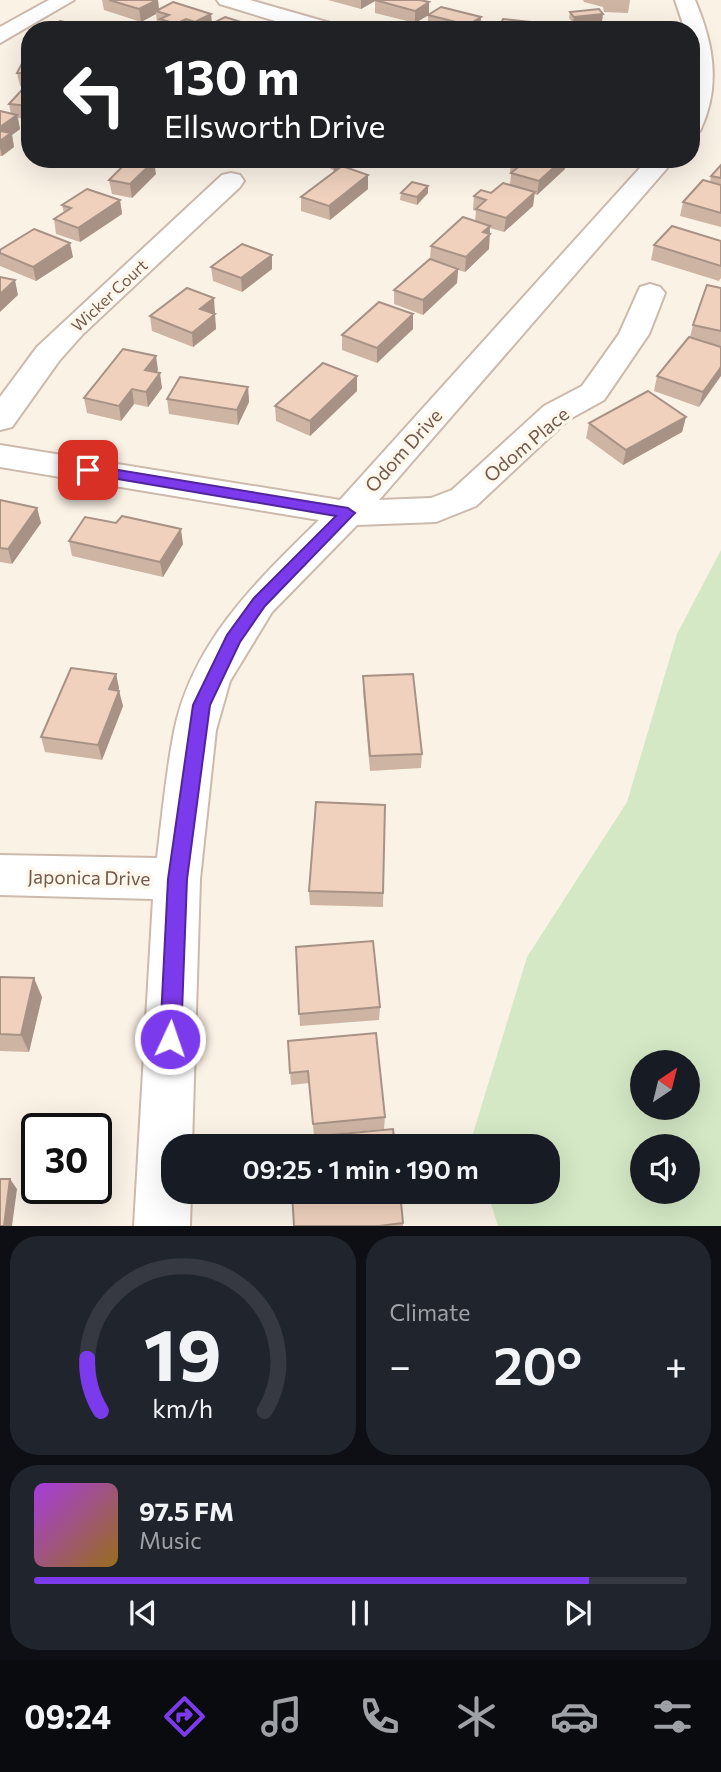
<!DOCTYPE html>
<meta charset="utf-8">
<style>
:root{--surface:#171b24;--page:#20242c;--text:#f1f3f6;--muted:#9ea1a6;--line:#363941;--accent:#7c3aed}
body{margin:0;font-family:Commissioner,sans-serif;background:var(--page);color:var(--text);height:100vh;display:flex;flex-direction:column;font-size:26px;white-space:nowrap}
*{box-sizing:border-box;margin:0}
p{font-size:23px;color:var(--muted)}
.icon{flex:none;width:38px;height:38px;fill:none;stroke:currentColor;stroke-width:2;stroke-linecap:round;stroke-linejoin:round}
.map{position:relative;height:1226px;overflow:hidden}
.drawer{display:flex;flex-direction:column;gap:10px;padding:10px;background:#0d0f14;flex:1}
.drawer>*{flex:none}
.hud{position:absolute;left:21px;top:21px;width:679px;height:147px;border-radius:28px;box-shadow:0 7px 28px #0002;background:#202124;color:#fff;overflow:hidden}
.needle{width:46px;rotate:35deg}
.fabs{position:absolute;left:630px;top:1050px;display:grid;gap:14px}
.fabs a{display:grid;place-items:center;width:70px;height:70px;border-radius:50%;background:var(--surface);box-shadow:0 7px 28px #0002;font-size:35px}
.speed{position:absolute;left:21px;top:1113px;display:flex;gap:14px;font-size:35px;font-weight:700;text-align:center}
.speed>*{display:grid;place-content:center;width:91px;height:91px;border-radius:50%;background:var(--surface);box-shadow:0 7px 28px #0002;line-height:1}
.speed .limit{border:4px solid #111;border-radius:10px;background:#fff;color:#111}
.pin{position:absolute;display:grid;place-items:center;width:60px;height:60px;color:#fff;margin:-30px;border-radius:14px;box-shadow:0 4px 10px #0006}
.me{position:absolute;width:77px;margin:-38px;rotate:3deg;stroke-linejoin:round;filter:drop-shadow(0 0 5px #0008)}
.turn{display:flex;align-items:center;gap:24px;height:147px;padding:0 28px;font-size:32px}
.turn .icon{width:91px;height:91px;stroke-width:2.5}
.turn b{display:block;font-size:49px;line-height:60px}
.big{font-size:52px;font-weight:600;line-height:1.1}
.drawer .widget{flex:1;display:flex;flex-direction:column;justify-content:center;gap:10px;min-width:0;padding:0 24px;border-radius:28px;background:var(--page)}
.drawer .dial{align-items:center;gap:0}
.dial svg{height:182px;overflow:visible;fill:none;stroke:var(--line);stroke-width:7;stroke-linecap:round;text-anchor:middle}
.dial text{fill:var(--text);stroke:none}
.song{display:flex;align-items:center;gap:21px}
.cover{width:84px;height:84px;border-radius:10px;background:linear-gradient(135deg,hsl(280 70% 55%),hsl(40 70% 35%))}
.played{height:7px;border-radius:4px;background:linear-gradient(90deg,var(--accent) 85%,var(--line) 85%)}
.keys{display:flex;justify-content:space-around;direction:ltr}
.heat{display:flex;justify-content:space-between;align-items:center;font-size:38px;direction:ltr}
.drawer .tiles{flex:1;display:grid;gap:10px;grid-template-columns:1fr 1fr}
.widget:last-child{grid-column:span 2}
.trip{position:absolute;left:161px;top:1134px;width:399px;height:70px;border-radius:28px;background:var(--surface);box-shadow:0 7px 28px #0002;font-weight:600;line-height:70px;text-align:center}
.menu{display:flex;height:112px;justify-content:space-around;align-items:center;background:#090b0e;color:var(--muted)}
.menu .icon{width:49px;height:49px}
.menu .selected{color:var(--accent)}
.menu b{font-size:32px;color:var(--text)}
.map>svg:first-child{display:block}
</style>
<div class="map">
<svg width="721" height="1226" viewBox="0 0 721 1226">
<rect width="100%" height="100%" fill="#fbf2e6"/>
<path fill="#d4e8c5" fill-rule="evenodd" d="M721,550V1226H498L487,1192H548V1146H473L471,1140L527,957L627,802L677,634ZM642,1062H688V1108H642ZM642,1146H688V1192H642Z"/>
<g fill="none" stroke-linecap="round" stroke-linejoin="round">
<defs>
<g id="minor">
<polygon points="49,0 74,0 0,43 0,27"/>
<polygon points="217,0 250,0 337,25 340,30 305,30 220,4"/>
<path d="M675,0H695C714,45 721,87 700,131L691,133L695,80L691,30H685Z"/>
<path d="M648,159H675L379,500L431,498L452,490L544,406L582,386L619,334L640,287L650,284L660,287L665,293L649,334L604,400L568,420L476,506L436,522L357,525L272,612L230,681L216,730L200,879L192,1146H173V1192H191L190,1226H134L153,899L0,895V855L157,858C162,816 166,773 174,732C192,642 257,581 319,520L0,467V445L340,500Z"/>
<polygon points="231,173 240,175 244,181 240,187 83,334 59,361 12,427 0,430 0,397 37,347 222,175"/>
</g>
</defs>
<use href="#minor" stroke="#ccbaac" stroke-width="4"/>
<use href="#minor" fill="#fff" fill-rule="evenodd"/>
</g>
<g fill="#ceb4a3">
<polygon points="102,0 158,0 159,9 211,14 212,24 263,30 209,30 209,28 205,30 161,30 161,24 157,23 156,14 141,22 104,10"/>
<polygon points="328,0 375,0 375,1 361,9"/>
<polygon points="375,0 429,15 481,17 480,29 437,30 428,27 428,15 415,23 375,13"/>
<polygon points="583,0 630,0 628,13 604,12 603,7 584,2"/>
<polygon points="570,12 603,14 602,21 573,23 569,18"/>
<polygon points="30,50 30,119 18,118 20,129 12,135 14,147 2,156 0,156 0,111 11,114 9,104 25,86 20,86 17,73"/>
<polygon points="317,159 360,159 360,161 345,167 368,189 330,220 301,211 301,197 337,170 334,171"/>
<polygon points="511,160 565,169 537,195 534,194 533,206 504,232 490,228 489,249 465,272 458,270 457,283 423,315 394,304 394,290 430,259 431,246 475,221 476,211 473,210 474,196 491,193 510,185 511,174 510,173"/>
<polygon points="721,165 721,227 680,216 683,202 710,182 711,176"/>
<polygon points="156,174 132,198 112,194 109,180"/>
<polygon points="428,186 428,193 417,205 400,200 401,193"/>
<polygon points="120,200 122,214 80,242 56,234 54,219 64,213 62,205"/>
<polygon points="721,241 721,278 719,281 651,260 654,245"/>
<polygon points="0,250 73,257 36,281 0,266"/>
<polygon points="272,255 272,269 242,292 213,281 211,267"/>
<polygon points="721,288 721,347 712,345 721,347 699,407 654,391 657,376 690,337 693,325"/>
<polygon points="215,313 214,314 216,329 193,347 152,331 150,316"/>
<polygon points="413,314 413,329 377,363 342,350 342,335"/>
<polygon points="158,370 156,372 162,388 148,407 134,404 121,421 87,413 84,398"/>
<polygon points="357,376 357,391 310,436 276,421 275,406"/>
<polygon points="248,387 249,402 238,425 169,414 167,399"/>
<polygon points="686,417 682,432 623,465 586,438 589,423"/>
<polygon points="0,500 37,508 41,523 12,564 0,562"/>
<polygon points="116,523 183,544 163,577 72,556 69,541"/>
<polygon points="116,674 119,688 118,691 119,691 123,706 102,760 45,752 41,737"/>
<polygon points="363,676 422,754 421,768 370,771 363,691"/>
<polygon points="385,805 383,907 310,905 309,891"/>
<polygon points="296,947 380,1007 379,1020 300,1026"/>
<polygon points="0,977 42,997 29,1052 0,1051"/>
<polygon points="288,1041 385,1117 384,1129 314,1136 309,1083 291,1085"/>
<polygon points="403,1223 403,1226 294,1226"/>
</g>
<g fill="#a79285">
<polygon points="158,0 159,12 156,11 156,14 141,22 139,9"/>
<polygon points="361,0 375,0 375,1 361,9"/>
<polygon points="429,2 429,15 415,23 415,11"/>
<polygon points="211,14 212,26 209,25 209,28 205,30 195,30 195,22"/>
<polygon points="603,14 602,21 573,23 574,17"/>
<polygon points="481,17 480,29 468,30 468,25"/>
<polygon points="186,19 187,30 176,30 176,24"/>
<polygon points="17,115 20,129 12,135 14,147 2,156 0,148 0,127"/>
<polygon points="333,159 360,159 360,161 334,171"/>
<polygon points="563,159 567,159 565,169 537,195 539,181"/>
<polygon points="154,161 156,174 132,198 130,184"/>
<polygon points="368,175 368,189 330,220 329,206"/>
<polygon points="428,186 428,193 417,205 417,197"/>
<polygon points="535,192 533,206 504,232 506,218"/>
<polygon points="120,200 122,214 80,242 78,228"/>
<polygon points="490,226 489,249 465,272 466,257 483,232"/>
<polygon points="70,243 73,257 36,281 33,267"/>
<polygon points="272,255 272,269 242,292 241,278"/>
<polygon points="458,269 457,283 423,315 423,300"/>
<polygon points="15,280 18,295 0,312 0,294"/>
<polygon points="214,298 215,313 202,324 200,309"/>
<polygon points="215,314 216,329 193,347 192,333"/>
<polygon points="413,314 413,329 377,363 377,348"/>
<polygon points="156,356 158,370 147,385 145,370"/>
<polygon points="721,367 721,376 699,407 703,392"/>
<polygon points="160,373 162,388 148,407 146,392"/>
<polygon points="357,376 357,391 310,436 310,421"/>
<polygon points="248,387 249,402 238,425 237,410"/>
<polygon points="132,389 134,404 121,421 119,406"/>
<polygon points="686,417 682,432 623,465 626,450"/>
<polygon points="37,508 41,523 12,564 8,549"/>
<polygon points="181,529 183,544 163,577 160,562"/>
<polygon points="116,674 119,688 113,704 109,689"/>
<polygon points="119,691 123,706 102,760 98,745"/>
<polygon points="34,978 42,997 29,1052 21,1035"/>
<polygon points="10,1179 17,1189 12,1226 4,1226"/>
</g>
<g fill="#efd1be" stroke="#a79285" stroke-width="2">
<polygon points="109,0 157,0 139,9"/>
<polygon points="375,0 420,0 429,2 415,11"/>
<polygon points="173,2 211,14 195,22 186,19 176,24 160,19 169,15 156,11"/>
<polygon points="441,7 481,17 468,25 428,15"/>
<polygon points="599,9 603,14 574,17 570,12"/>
<polygon points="225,17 263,29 261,30 223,30 209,25"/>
<polygon points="503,19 558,25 557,30 514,30 499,28"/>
<polygon points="60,21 91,28 89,30 45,30"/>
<polygon points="29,50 30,73 17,73"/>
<polygon points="30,81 30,106 9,104"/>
<polygon points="0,111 17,115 0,127"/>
<polygon points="0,131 11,133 0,141"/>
<polygon points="130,159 147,159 154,161 130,184 109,180"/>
<polygon points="563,159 539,181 511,173 523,163 511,159"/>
<polygon points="721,165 721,178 711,176"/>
<polygon points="342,166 368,175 329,206 301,197"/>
<polygon points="703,180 721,185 721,213 683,202"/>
<polygon points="412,182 428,186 417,197 401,193"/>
<polygon points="503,183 535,192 506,218 476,209 486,200 474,196 481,190 491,193"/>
<polygon points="87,189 120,200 78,228 54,219 71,208 62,205"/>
<polygon points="463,217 490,226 483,232 490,234 466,257 431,246"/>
<polygon points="672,226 721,241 721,266 654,245"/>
<polygon points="34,229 70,243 33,267 0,253 0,250"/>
<polygon points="242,244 272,255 241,278 211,267"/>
<polygon points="430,259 458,269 423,300 394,290"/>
<polygon points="0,277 15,280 0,294"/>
<polygon points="707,285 721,288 721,331 693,325"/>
<polygon points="187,288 214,298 200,309 215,314 192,333 150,316"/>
<polygon points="379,302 413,314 377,348 342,335"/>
<polygon points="689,337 721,347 721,367 703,392 657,376"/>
<polygon points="123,349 156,356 145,370 160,373 146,392 132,389 119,406 84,398"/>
<polygon points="323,363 357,376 310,421 275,406"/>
<polygon points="180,377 248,387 237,410 167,399"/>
<polygon points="648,391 686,417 626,450 589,423"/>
<polygon points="0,500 37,508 8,549 0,548"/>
<polygon points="122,516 181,529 160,562 69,541 85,517 116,523"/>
<polygon points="71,668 116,674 109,689 119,691 98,745 41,737"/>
<polygon points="413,674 422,754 370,756 363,676"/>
<polygon points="316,802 385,805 383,893 309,891"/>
<polygon points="373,941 380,1007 299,1014 296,947"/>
<polygon points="0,977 34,978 21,1035 0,1034"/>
<polygon points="376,1033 385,1117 313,1124 308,1071 290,1073 288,1041"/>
<polygon points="393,1129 395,1146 290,1146 289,1139"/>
<polygon points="0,1179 10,1179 4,1226 0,1226"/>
<polygon points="292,1192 400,1192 403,1223 379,1226 294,1226"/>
</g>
<polygon fill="#7c3aed" stroke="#51269a" stroke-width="2" points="88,465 348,508 355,513 265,606 240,642 210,705 187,879 181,1039 178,1046 170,1049 163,1046 160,1039 168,879 193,705 227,635 254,598 336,516 83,473 81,470"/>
<g text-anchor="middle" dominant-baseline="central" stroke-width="7" stroke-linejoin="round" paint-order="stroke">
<g font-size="16" fill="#73594c" stroke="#fef7ec">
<text transform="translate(109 295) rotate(-43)">Wicker Court</text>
</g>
<g font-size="19" fill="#73594c" stroke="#fef7ec">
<text transform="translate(526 444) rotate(-40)">Odom Place</text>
<text transform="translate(403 450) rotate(-48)">Odom Drive</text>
<text transform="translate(89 877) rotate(1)">Japonica Drive</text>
</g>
</g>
</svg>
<div class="fabs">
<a><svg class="needle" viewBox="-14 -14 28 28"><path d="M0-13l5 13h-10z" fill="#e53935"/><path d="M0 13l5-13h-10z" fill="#9ea1a6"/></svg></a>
<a><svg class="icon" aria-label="sound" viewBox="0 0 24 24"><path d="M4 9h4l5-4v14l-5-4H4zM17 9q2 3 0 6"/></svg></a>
</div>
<div class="speed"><div class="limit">30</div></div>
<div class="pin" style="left:88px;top:470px;background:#d93025"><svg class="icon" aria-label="arrive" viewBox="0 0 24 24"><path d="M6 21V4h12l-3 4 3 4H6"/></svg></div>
<svg class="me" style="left:170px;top:1039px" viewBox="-20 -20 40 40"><circle r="17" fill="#7c3aed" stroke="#fff" stroke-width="3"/><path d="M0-11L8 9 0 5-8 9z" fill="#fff"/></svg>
<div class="trip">09:25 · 1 min · 190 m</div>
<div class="hud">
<div class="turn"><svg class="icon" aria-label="left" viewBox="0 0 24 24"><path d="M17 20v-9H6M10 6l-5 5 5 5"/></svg><div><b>130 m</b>Ellsworth Drive</div></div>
</div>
</div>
<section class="drawer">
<div class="tiles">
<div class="widget dial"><svg viewBox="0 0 100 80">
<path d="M14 69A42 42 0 1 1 86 69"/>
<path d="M14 69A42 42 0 0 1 8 46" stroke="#7c3aed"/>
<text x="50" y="56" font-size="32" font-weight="700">19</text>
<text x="50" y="72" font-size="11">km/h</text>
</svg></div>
<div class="widget"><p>Climate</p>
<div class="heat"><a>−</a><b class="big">20°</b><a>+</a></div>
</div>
<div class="widget">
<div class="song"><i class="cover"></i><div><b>97.5 FM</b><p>Music</p></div></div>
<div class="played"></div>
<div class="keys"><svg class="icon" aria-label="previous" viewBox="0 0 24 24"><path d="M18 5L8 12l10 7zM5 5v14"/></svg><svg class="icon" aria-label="pause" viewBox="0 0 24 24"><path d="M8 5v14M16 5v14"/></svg><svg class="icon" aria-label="next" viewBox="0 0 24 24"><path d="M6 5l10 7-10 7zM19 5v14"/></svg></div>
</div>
</div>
</section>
<nav class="menu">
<b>09:24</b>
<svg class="icon selected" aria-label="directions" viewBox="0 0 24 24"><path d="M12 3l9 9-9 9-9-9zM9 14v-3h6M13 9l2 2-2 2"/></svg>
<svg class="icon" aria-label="music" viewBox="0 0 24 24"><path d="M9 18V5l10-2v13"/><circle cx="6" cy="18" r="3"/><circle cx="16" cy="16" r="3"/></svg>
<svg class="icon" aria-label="phone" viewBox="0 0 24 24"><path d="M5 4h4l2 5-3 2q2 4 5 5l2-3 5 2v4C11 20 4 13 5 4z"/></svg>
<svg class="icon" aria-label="climate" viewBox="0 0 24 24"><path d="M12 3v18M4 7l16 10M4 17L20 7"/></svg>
<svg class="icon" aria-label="car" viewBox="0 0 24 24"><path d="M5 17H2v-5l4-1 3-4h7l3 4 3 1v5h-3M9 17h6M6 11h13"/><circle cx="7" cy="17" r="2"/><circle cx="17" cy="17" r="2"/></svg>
<svg class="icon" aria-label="filters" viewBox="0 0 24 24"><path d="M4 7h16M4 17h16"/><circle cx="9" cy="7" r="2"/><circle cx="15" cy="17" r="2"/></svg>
</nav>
